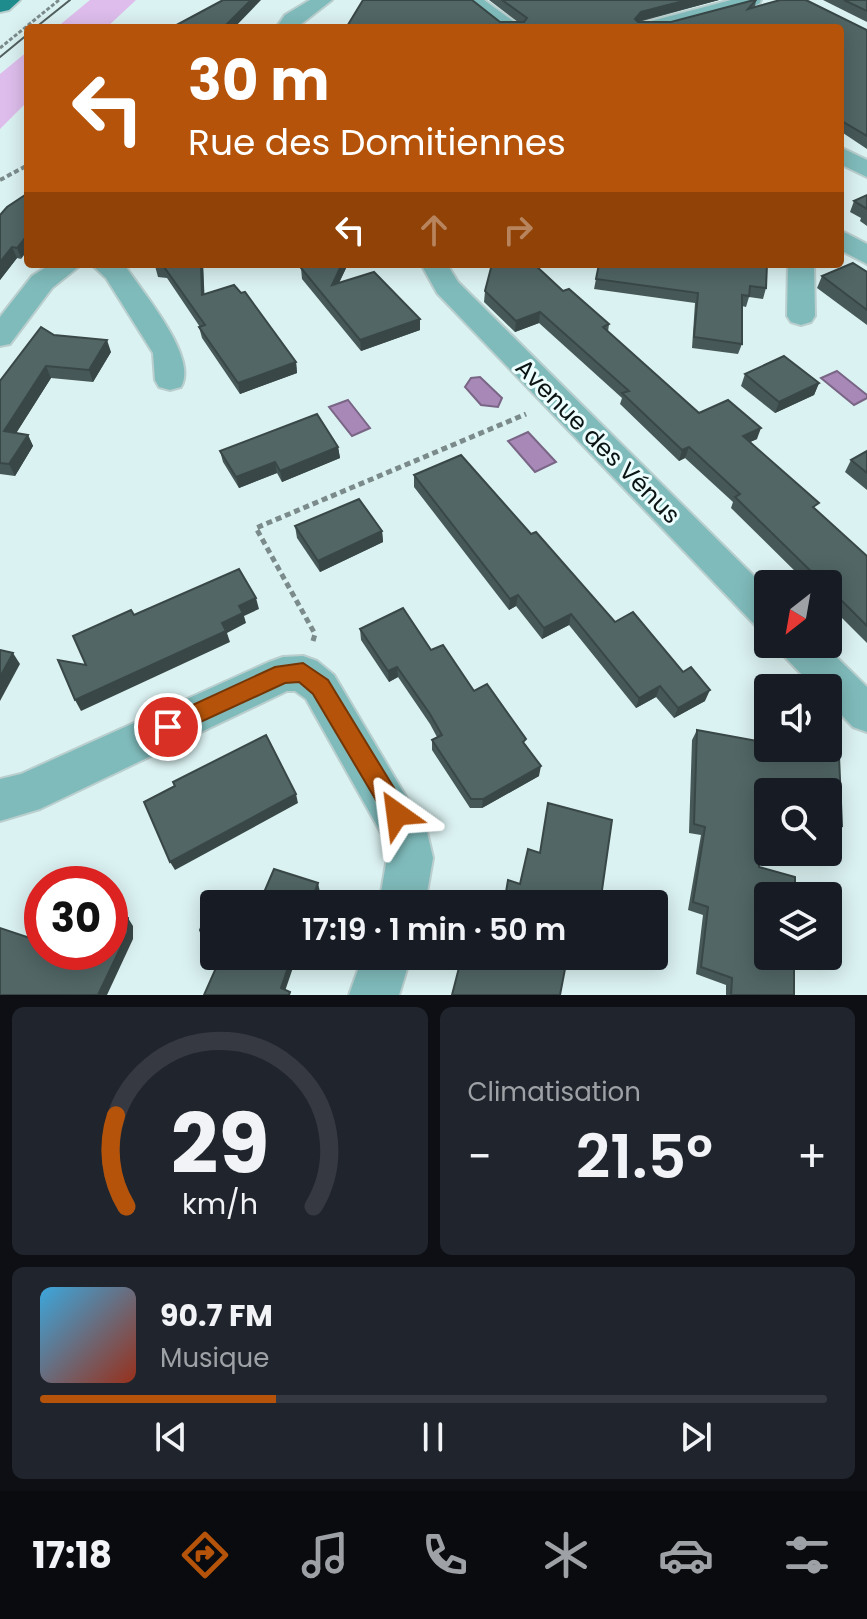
<!DOCTYPE html>
<html lang="fr">
<meta charset="utf-8">
<style>
:root{--surface:#171b24;--page:#20242c;--text:#f1f3f6;--muted:#9ea1a6;--line:#363941;--accent:#b45309}
body{margin:0;font-family:Poppins,sans-serif;background:var(--page);color:var(--text);height:100vh;display:flex;flex-direction:column;font-size:30px;white-space:nowrap}
*{box-sizing:border-box;margin:0}
p{font-size:26px;color:var(--muted)}
.icon{flex:none;width:44px;height:44px;fill:none;stroke:currentColor;stroke-width:2;stroke-linecap:round;stroke-linejoin:round}
.map{position:relative;height:995px;overflow:hidden}
.drawer{display:flex;flex-direction:column;gap:12px;padding:12px;background:#0d0f14;flex:1}
.drawer>*{flex:none}
.banner{position:absolute;left:24px;top:24px;width:820px;height:244px;border-radius:8px;box-shadow:0 4px 20px #0003;background:#b45309;color:#fff;overflow:hidden}
.needle{width:52px;rotate:211deg}
.tools{position:absolute;left:754px;top:570px;display:grid;gap:16px}
.tools a{display:grid;place-items:center;width:88px;height:88px;border-radius:8px;background:var(--surface);box-shadow:0 4px 20px #0003;font-size:40px}
.speed{position:absolute;left:24px;top:866px;display:flex;gap:16px;font-size:40px;font-weight:700;text-align:center}
.speed>*{display:grid;place-content:center;width:104px;height:104px;border-radius:50%;background:var(--surface);box-shadow:0 4px 20px #0003;line-height:1}
.speed .limit{border:12px solid #d22;background:#fff;color:#111}
.pin{position:absolute;display:grid;place-items:center;width:68px;height:68px;color:#fff;margin:-34px;border:4px solid #fff;border-radius:50%;box-shadow:0 2px 8px #0007}
.me{position:absolute;width:88px;margin:-44px;rotate:329deg;stroke-linejoin:round;filter:drop-shadow(0 0 6px #0008)}
.turn{display:flex;align-items:center;gap:28px;height:168px;padding:0 32px;font-size:36px}
.turn .icon{width:104px;height:104px;stroke-width:2.5}
.turn b{display:block;font-size:56px;line-height:68px}
.lanes{display:flex;align-items:center;height:76px;padding:0 32px;background:#0003;justify-content:center;gap:40px;direction:ltr}
.lanes .off{opacity:.35}
.big{font-size:60px;font-weight:600;line-height:1.1}
.drawer .tile{flex:1;display:flex;flex-direction:column;justify-content:center;gap:12px;min-width:0;padding:0 28px;border-radius:12px;background:var(--page)}
.drawer .dial{align-items:center;gap:0}
.dial svg{height:208px;overflow:visible;fill:none;stroke:var(--line);stroke-width:7;stroke-linecap:round;text-anchor:middle}
.dial text{fill:var(--text);stroke:none}
.song{display:flex;align-items:center;gap:24px}
.cover{width:96px;height:96px;border-radius:12px;background:linear-gradient(135deg,hsl(200 70% 55%),hsl(10 70% 35%))}
.played{height:8px;border-radius:4px;background:linear-gradient(90deg,var(--accent) 30%,var(--line) 30%)}
.keys{display:flex;justify-content:space-around;direction:ltr}
.heat{display:flex;justify-content:space-between;align-items:center;font-size:44px;direction:ltr}
.drawer .tiles{flex:1;display:grid;gap:12px;grid-template-columns:1fr 1fr}
.tile:last-child{grid-column:span 2}
.trip{position:absolute;left:200px;top:890px;width:468px;height:80px;border-radius:8px;background:var(--surface);box-shadow:0 4px 20px #0003;font-weight:600;line-height:80px;text-align:center}
.tabs{display:flex;height:128px;justify-content:space-around;align-items:center;background:#090b0e;color:var(--muted)}
.tabs .icon{width:56px;height:56px}
.tabs .active{color:var(--accent)}
.tabs b{font-size:36px;color:var(--text)}
.map>svg:first-child{display:block}
</style>
<div class="map">
<svg width="867" height="995" viewBox="0 0 867 995">
<rect width="100%" height="100%" fill="#dbf2f2"/>
<g fill="#debdec">
<polygon points="90,0 136,0 106,28 56,28"/>
<polygon points="28,51 28,101 0,129 0,74"/>
</g>
<g fill="#a888b6" stroke="#796585" stroke-width="2">
<polygon points="837,371 867,395 867,398 854,405 821,378"/>
<polygon points="480,377 502,398 498,407 481,405 465,387 471,378"/>
<polygon points="348,400 370,428 352,436 329,407"/>
<polygon points="528,432 556,462 535,472 508,441"/>
</g>
<g fill="none" stroke-linecap="round" stroke-linejoin="round">
<defs>
<g id="minor">
<polygon points="310,0 332,0 296,28 276,28 285,15"/>
<polygon points="463,0 484,0 523,28 500,28"/>
<polygon points="731,0 761,0 759,4 669,28 637,28 640,24"/>
<polygon points="840,147 867,160 867,177 840,164"/>
<polygon points="840,230 867,244 867,264 840,250"/>
<polygon points="51,264 82,264 52,288 10,344 0,346 0,317 32,276"/>
<path d="M91,264H121L126,267C143,293 199,358 181,387L170,390L159,387L155,380L153,353L106,278Z"/>
<polygon points="421,264 447,264 458,282 768,590 768,630 755,625 437,293"/>
<polygon points="788,264 814,264 815,316 811,322 801,325 791,322 787,316"/>
<polygon points="779,644 823,644 867,687 867,732 853,727 828,701 828,688 815,688 784,656"/>
<polygon points="303,656 317,661 334,675 427,832 433,858 425,904 379,904 387,858 384,838 306,699 295,691 287,691 40,809 0,821 0,779 21,774 269,662 283,657"/>
<polygon points="363,956 411,956 399,995 349,995"/>
</g>
<polygon id="primary" points="0,0 20,0 9,10 0,12"/>
</defs>
<use href="#minor" stroke="#bacece" stroke-width="4"/>
<use href="#primary" stroke="#bacece" stroke-width="4"/>
<g stroke="#7b8b8b" stroke-width="3" stroke-dasharray="4 2" stroke-linecap="butt">
<polyline points="0,48 59,0"/>
<polyline points="24,167 28,165"/>
</g>
<polyline stroke="#7b8b8b" stroke-width="4" stroke-dasharray="5 3" stroke-linecap="butt" points="0,180 28,165"/>
<polyline stroke="#7b8b8b" stroke-width="5" stroke-dasharray="6 4" stroke-linecap="butt" points="313,641 315,634 256,528 526,414"/>
<use href="#minor" fill="#80bbbb" fill-rule="evenodd"/>
<use href="#primary" fill="#1e8b8c" fill-rule="evenodd"/>
<g stroke="#525f5f" stroke-width="2">
<polyline points="35,28 70,0"/>
<polyline points="0,57 28,34"/>
</g>
</g>
<g fill="#475858">
<polygon points="489,0 719,0 639,22 671,22 756,0 755,7 867,30 867,149 840,131 840,28 500,22 518,22"/>
<polygon points="823,0 867,0 867,22"/>
<polygon points="867,195 867,226 860,221 861,218 850,212 854,201"/>
<polygon points="7,207 21,259 17,258 0,280 0,215"/>
<polygon points="203,264 204,295 296,362 297,373 240,394 202,338 199,327 200,327 167,278 158,277 155,266"/>
<polygon points="304,264 348,264 339,283 420,319 420,330 361,351 302,279 301,268"/>
<polygon points="599,264 766,288 763,299 749,297 746,307 742,306 742,344 738,354 692,348 695,303 594,289"/>
<polygon points="867,272 867,325 817,288 822,276"/>
<polygon points="485,291 563,291 609,324 608,332 699,413 757,439 750,442 816,510 867,556 867,643 828,604 828,584 808,584 731,508 733,502 685,458 679,461 620,404 622,398 539,323 515,332 484,302"/>
<polygon points="54,335 111,352 93,382 51,378 16,433 28,435 33,446 15,476 0,474 0,381"/>
<polygon points="745,374 819,383 814,395 775,413 741,386"/>
<polygon points="338,447 340,458 282,482 277,473 239,488 223,462 220,451"/>
<polygon points="867,451 867,490 845,472 851,460"/>
<polygon points="414,475 531,534 615,622 705,701 674,718 656,697 636,708 569,625 542,639 516,606 509,610 414,487"/>
<polygon points="295,526 382,531 383,542 320,572 297,538"/>
<polygon points="360,629 431,650 474,691 526,745 539,776 482,808 470,808 432,750 432,740 437,737 430,724 398,677 389,682 361,640"/>
<polygon points="697,730 768,743 768,748 794,748 839,756 842,826 835,834 828,833 828,792 768,792 768,820 757,818 759,867 795,877 795,896 768,896 768,956 794,956 794,995 726,995 726,985 696,974 703,915 688,910 701,835 689,833 692,740"/>
<polygon points="520,884 600,904 561,904 547,900"/>
</g>
<g fill="#394747">
<polygon points="251,0 261,0 234,28 223,28"/>
<polygon points="687,0 719,0 639,21 634,28 635,19 641,12"/>
<polygon points="28,234 28,250 21,259 17,248"/>
<polygon points="12,247 17,258 0,280 0,262"/>
<polygon points="201,264 203,264 205,306 202,295"/>
<polygon points="342,264 348,264 333,295 332,285"/>
<polygon points="540,312 539,323 515,332 516,321"/>
<polygon points="420,319 420,330 361,351 360,340"/>
<polygon points="107,340 111,352 93,382 89,370"/>
<polygon points="296,362 297,373 240,394 238,383"/>
<polygon points="46,366 51,378 10,443 4,431"/>
<polygon points="819,383 814,395 775,413 779,402"/>
<polygon points="761,428 757,439 739,447 743,436"/>
<polygon points="28,435 33,446 15,476 9,464"/>
<polygon points="338,447 340,458 282,482 280,471"/>
<polygon points="689,447 685,458 679,461 682,450"/>
<polygon points="275,462 277,473 239,488 236,477"/>
<polygon points="382,531 383,542 320,572 318,561"/>
<polygon points="518,595 516,606 509,610 510,599"/>
<polygon points="256,598 259,609 244,616 246,623 227,633 230,642 81,711 75,700 222,623 239,606"/>
<polygon points="571,614 569,625 542,639 544,628"/>
<polygon points="13,653 20,664 0,701 0,677"/>
<polygon points="397,667 398,677 389,682 388,671"/>
<polygon points="660,686 656,697 636,708 639,698"/>
<polygon points="710,690 705,701 674,718 678,708"/>
<polygon points="541,766 539,776 482,808 483,799"/>
<polygon points="296,794 298,803 175,870 170,862"/>
<polygon points="318,883 320,892 316,904 310,904"/>
<polygon points="128,918 133,926 133,939 107,995 98,995"/>
<polygon points="292,956 297,956 284,994 281,988"/>
</g>
<g fill="#526666" stroke="#394747" stroke-width="2">
<polygon points="223,0 251,0 223,28 171,28"/>
<polygon points="363,0 472,0 500,22 524,22 527,18 502,0 687,0 641,12 635,19 638,22 671,22 754,0 756,0 748,9 780,0 806,0 867,30 867,136 840,120 840,28 346,28"/>
<polygon points="844,0 867,0 867,11"/>
<polygon points="28,193 28,234 17,248 12,247 0,262 0,215 7,207"/>
<polygon points="867,195 867,209 854,201"/>
<polygon points="853,263 867,272 867,310 822,276"/>
<polygon points="155,264 201,264 202,295 234,285 241,293 245,292 296,362 238,383 199,327 205,325 164,267 155,266"/>
<polygon points="304,264 342,264 332,285 374,272 420,319 360,340 301,268"/>
<polygon points="492,264 534,264 563,291 569,289 609,324 603,327 699,413 728,400 761,428 743,436 819,503 813,507 867,556 867,626 828,587 828,584 824,584 735,497 740,494 689,447 682,450 622,393 629,391 540,312 516,321 485,291"/>
<polygon points="599,264 767,264 766,288 750,286 749,296 742,295 742,344 694,337 698,293 596,279"/>
<polygon points="41,327 54,335 107,340 89,370 46,366 4,431 28,435 9,464 0,463 0,381"/>
<polygon points="784,356 819,383 779,402 745,374"/>
<polygon points="317,414 338,447 280,471 275,462 236,477 220,451"/>
<polygon points="867,451 867,473 851,460"/>
<polygon points="461,455 531,534 536,532 615,622 633,612 683,672 691,667 710,690 678,708 660,686 639,698 571,614 544,628 518,595 510,599 414,475"/>
<polygon points="359,499 382,531 318,561 295,526"/>
<polygon points="239,569 256,598 239,606 243,613 222,623 226,631 75,700 58,660 86,665 73,636 131,610 134,615"/>
<polygon points="403,608 431,650 443,645 474,691 487,684 526,739 523,742 541,766 483,799 471,799 432,740 442,735 430,714 397,667 388,671 360,629"/>
<polygon points="0,650 13,653 0,677"/>
<polygon points="697,730 768,743 768,748 794,748 839,756 842,826 828,823 828,792 768,792 768,810 757,808 759,867 795,877 795,896 768,896 768,956 794,956 794,995 731,995 732,978 701,967 708,907 693,902 705,827 694,824"/>
<polygon points="266,735 296,794 170,862 144,802 175,786 173,782"/>
<polygon points="548,803 612,820 600,904 589,904 548,892 546,904 504,904 508,880 520,884 528,849 540,853"/>
<polygon points="274,869 318,883 310,904 259,904"/>
<polygon points="211,904 214,905 214,956 292,956 281,988 290,992 289,995 204,995 216,968 200,930"/>
<polygon points="110,912 128,918 128,932 98,995 0,995 0,928 42,942 42,952 72,952 79,954 80,952 110,952"/>
<polygon points="462,956 534,956 534,960 565,969 560,995 452,995"/>
</g>
<polygon fill="#b45309" stroke="#753606" stroke-width="2" points="303,663 328,680 405,806 409,814 405,822 397,826 389,822 313,694 299,682 285,683 168,737 160,735 157,727 160,720 275,667"/>
<g text-anchor="middle" dominant-baseline="central" stroke-width="6" stroke-linejoin="round" paint-order="stroke">
<g font-size="24" fill="#0c1414" stroke="#ecfffe">
<text transform="translate(598 441) rotate(45)">Avenue des Vénus</text>
</g>
</g>
</svg>
<div class="tools">
<a><svg class="needle" viewBox="-14 -14 28 28"><path d="M0-13l5 13h-10z" fill="#e53935"/><path d="M0 13l5-13h-10z" fill="#9ea1a6"/></svg></a>
<a><svg class="icon" aria-label="sound" viewBox="0 0 24 24"><path d="M4 9h4l5-4v14l-5-4H4zM17 9q2 3 0 6"/></svg></a>
<a><svg class="icon" aria-label="search" viewBox="0 0 24 24"><circle cx="10" cy="10" r="6"/><path d="M15 15l6 6"/></svg></a>
<a><svg class="icon" aria-label="layers" viewBox="0 0 24 24"><path d="M12 4l9 5-9 5-9-5zM3 14l9 5 9-5"/></svg></a>
</div>
<div class="speed"><div class="limit">30</div></div>
<div class="pin" style="left:168px;top:727px;background:#d93025"><svg class="icon" aria-label="arrive" viewBox="0 0 24 24"><path d="M6 21V4h12l-3 4 3 4H6"/></svg></div>
<svg class="me" style="left:397px;top:814px" viewBox="-20 -20 40 40"><path d="M0-17L14 15 0 8-14 15z" fill="#b45309" stroke="#fff" stroke-width="4"/></svg>
<div class="trip">17:19 · 1 min · 50 m</div>
<div class="banner">
<div class="turn"><svg class="icon" aria-label="left" viewBox="0 0 24 24"><path d="M17 20v-9H6M10 6l-5 5 5 5"/></svg><div><b>30 m</b>Rue des Domitiennes</div></div>
<div class="lanes"><svg class="icon" aria-label="left" viewBox="0 0 24 24"><path d="M17 20v-9H6M10 6l-5 5 5 5"/></svg><svg class="icon off" aria-label="ahead" viewBox="0 0 24 24"><path d="M12 20V5M6 11l6-6 6 6"/></svg><svg class="icon off" aria-label="right" viewBox="0 0 24 24"><path d="M7 20v-9h11M14 6l5 5-5 5"/></svg></div>
</div>
</div>
<section class="drawer">
<div class="tiles">
<div class="tile dial"><svg viewBox="0 0 100 80">
<path d="M14 69A42 42 0 1 1 86 69"/>
<path d="M14 69A42 42 0 0 1 10 34" stroke="#b45309"/>
<text x="50" y="56" font-size="32" font-weight="700">29</text>
<text x="50" y="72" font-size="11">km/h</text>
</svg></div>
<div class="tile"><p>Climatisation</p>
<div class="heat"><a>−</a><b class="big">21.5°</b><a>+</a></div>
</div>
<div class="tile">
<div class="song"><i class="cover"></i><div><b>90.7 FM</b><p>Musique</p></div></div>
<div class="played"></div>
<div class="keys"><svg class="icon" aria-label="previous" viewBox="0 0 24 24"><path d="M18 5L8 12l10 7zM5 5v14"/></svg><svg class="icon" aria-label="pause" viewBox="0 0 24 24"><path d="M8 5v14M16 5v14"/></svg><svg class="icon" aria-label="next" viewBox="0 0 24 24"><path d="M6 5l10 7-10 7zM19 5v14"/></svg></div>
</div>
</div>
</section>
<nav class="tabs">
<b>17:18</b>
<svg class="icon active" aria-label="directions" viewBox="0 0 24 24"><path d="M12 3l9 9-9 9-9-9zM9 14v-3h6M13 9l2 2-2 2"/></svg>
<svg class="icon" aria-label="music" viewBox="0 0 24 24"><path d="M9 18V5l10-2v13"/><circle cx="6" cy="18" r="3"/><circle cx="16" cy="16" r="3"/></svg>
<svg class="icon" aria-label="phone" viewBox="0 0 24 24"><path d="M5 4h4l2 5-3 2q2 4 5 5l2-3 5 2v4C11 20 4 13 5 4z"/></svg>
<svg class="icon" aria-label="climate" viewBox="0 0 24 24"><path d="M12 3v18M4 7l16 10M4 17L20 7"/></svg>
<svg class="icon" aria-label="car" viewBox="0 0 24 24"><path d="M5 17H2v-5l4-1 3-4h7l3 4 3 1v5h-3M9 17h6M6 11h13"/><circle cx="7" cy="17" r="2"/><circle cx="17" cy="17" r="2"/></svg>
<svg class="icon" aria-label="filters" viewBox="0 0 24 24"><path d="M4 7h16M4 17h16"/><circle cx="9" cy="7" r="2"/><circle cx="15" cy="17" r="2"/></svg>
</nav>
